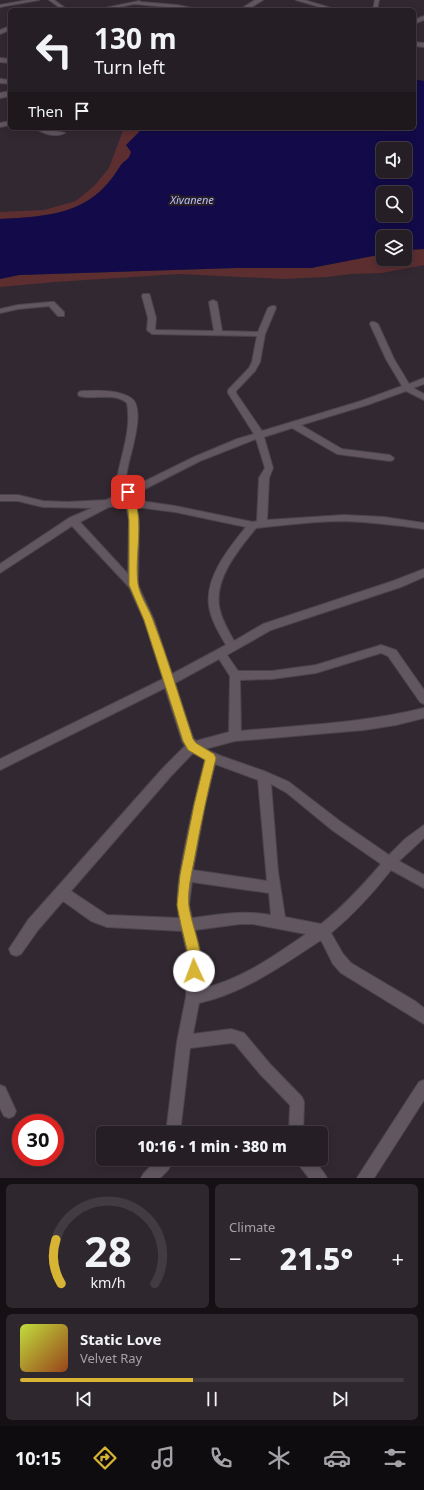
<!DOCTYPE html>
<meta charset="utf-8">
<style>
:root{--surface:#261e25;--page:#2e272d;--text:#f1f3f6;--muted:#a4a2a7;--line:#423c42;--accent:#d7b434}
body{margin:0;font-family:"Noto Sans",sans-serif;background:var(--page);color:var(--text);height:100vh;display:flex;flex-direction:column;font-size:15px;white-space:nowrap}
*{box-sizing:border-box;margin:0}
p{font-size:13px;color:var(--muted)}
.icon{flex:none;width:22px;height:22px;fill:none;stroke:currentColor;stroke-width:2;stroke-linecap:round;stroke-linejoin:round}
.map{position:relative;height:1178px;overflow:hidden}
.side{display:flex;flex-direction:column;gap:6px;padding:6px;background:#151014;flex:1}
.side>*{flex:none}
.guide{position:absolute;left:8px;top:8px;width:408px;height:122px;border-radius:6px;box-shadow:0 2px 10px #0003,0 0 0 1px var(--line);background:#261e25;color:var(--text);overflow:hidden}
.fabs{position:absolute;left:376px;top:142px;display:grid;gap:8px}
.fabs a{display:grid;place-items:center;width:36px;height:36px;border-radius:6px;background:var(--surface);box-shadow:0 2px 10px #0003,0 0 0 1px var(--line);font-size:20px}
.speed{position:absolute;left:12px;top:1114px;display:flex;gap:8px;font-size:20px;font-weight:700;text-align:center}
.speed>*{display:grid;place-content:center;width:52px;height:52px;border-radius:50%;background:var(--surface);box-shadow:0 2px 10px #0003,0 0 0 1px var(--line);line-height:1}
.speed .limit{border:6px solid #d22;background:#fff;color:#111}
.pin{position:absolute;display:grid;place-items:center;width:34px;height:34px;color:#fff;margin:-17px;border-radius:8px;box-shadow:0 2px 6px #0006}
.me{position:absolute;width:44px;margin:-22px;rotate:358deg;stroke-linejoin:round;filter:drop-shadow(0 0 3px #0008)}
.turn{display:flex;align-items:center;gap:14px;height:84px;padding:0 20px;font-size:18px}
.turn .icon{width:52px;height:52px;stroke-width:2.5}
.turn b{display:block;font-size:28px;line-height:34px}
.then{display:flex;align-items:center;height:38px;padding:0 20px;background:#0003;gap:8px;font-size:15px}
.big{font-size:30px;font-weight:800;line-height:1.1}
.side .tile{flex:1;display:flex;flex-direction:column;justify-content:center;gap:6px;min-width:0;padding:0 14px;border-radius:6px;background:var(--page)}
.side .dial{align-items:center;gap:0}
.dial svg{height:104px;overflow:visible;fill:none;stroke:var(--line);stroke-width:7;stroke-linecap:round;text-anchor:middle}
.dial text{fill:var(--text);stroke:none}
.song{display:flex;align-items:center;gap:12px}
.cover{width:48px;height:48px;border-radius:6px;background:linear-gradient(135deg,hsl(70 70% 55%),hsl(20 70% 35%))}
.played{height:4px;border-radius:2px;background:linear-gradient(90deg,var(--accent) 45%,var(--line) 45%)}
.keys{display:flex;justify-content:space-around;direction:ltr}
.heat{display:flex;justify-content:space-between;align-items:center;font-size:22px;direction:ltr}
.side .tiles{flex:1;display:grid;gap:6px;grid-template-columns:1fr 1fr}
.tile:last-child{grid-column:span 2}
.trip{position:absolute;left:96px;top:1126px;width:232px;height:40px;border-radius:6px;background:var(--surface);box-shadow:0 2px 10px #0003,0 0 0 1px var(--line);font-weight:800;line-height:40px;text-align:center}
.dock{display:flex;height:64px;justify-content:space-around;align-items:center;background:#0f0c0f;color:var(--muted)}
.dock .icon{width:28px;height:28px}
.dock .active{color:var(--accent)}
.dock b{font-size:18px;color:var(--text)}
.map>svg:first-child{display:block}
</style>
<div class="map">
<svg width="424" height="1178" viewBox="0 0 424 1178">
<rect width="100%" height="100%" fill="#322831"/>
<g fill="#5c2e30">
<path d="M124,128H141L139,132L127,145L131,152C129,161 123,160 119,168C90,215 50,216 0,219V212L44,210L76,201L94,186L109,168Z"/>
<polygon points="424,249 424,265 382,273 350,274 327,277 283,279 179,274 55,282 0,287 0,279 19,275 235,268 311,268 383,254 383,259 405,259 405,250"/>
</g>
<path fill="#130b49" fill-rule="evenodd" d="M414,79L424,81V249L405,250V237H383V254L311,268H235L19,275L0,279V219C50,216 90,215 119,168C123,160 129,161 131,152L126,145L139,132L141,128H414ZM383,149H405V171H383ZM383,193H405V215H383Z"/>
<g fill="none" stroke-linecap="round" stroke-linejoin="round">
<defs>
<g id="minor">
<polygon points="28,0 39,0 0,7 0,5"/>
<polygon points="49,0 54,0 68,10 63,10"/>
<polygon points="296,0 304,0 338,10 330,10"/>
<polygon points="375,0 379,0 377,10 373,10"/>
<polygon points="139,1 141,2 177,5 202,10 134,4 105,10 95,10"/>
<polygon points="424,16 424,20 414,24 414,20"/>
<polygon points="10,26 10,30 0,34 0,30"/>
<polygon points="414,42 424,43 424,47 414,46"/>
<polygon points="0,58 10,59 10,63 0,62"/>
<polygon points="0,79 10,80 10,84 0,83"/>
<polygon points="10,121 10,125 0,127 0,123"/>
<path d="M35,128C39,128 63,132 65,133C56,138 43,134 35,128Z"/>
<path d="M143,294H149L150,296L156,318L155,329L156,330L214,331L209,302L213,300L217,302L222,331L258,332L268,308L272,306H275L276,308L265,334L260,362L255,371L236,391V393L262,431L361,401L402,386L386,359L370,324L371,322H374L378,324L394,359L409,384L424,378V384L413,388L424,394V400L406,391L367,405L301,425L342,449L390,455L394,458L393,460L390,461L337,454L292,428L264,437L273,468L269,478L267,520L344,515L384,517L424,523V529C397,525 371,522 344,521C315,521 285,525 256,528C239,549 215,577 219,606C221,619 228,630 234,641L263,624L393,581L424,569V577L401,587L271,630L227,655L238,671H272L316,665L381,645L396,650L424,690V704L420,702L388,656L381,653L316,673L272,679L240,680L241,731C302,725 364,723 424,708V718L396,725L364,730L235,741L205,749L221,756L264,771L289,782L341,822L389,855L405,839L424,825V838L399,861L424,875V888L391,870C373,893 354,914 331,933L343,954L351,963L415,1001L424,1008V1024L341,973L333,964L321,940C283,965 244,993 199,1003L193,1034L231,1029L244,1033L270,1064L302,1097L304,1102L303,1133H289L290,1105L260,1074L235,1044L231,1043L190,1048L180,1133H166L177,1042L186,997L188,958L182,931L107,927L91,921L63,901L38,930L21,954L16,956L11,954L9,949L28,920L163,768L185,746L182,741L165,688L0,770V759L163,679L144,620L129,587L72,526L0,573V564L69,518L92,508L43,507L18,501H0V495H18L43,501L67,502L106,500L115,496C116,464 133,435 127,403C114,392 95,400 79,396L78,394L79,392L82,391C97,391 117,389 131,398C146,407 131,452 128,466C126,474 125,483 125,491L194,457L237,439L254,434L228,393V390L249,368L252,362L257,336L152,334L147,330L148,318L142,296ZM256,439L265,468L259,478L257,521L253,522L175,506L134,500L133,495L200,461ZM126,506L129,520L128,574L80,522L109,507ZM136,507L175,512L246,527C229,548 205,577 209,606C211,620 219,633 226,645L172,674L154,620L138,585L139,520ZM219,659L230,676L229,732L196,741L193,738L175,683ZM193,753L205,760C197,790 190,820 184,851C180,873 175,896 179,918L107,915L71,891L171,776ZM215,764L258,780L267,881L193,870L205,805ZM271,784L287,793L332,830L381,864C362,886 344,906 321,924L285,917L278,872ZM192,882L269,893L271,915C243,910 221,914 192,918L189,905ZM240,924H253L306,934C274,956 239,981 200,989L202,958L195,930Z"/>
<polygon points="51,302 54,302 64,312 64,316 58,316 49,306 18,309 0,313 0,309 18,305"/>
<polygon points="424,1080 424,1100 374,1178 357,1178 419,1082"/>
<polygon points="0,1085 5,1087 16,1111 14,1116 9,1118 4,1116 0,1108"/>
<polygon points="158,1159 174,1159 168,1170 160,1178 141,1178 144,1173"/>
<polygon points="296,1159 313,1159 324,1173 327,1178 309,1178 298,1164"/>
</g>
<g id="secondary">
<polygon points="255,0 263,0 247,10 239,10"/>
<polygon points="10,91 10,96 0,98 0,93"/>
</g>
</defs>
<use href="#minor" stroke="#4c444c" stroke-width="2"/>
<use href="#secondary" stroke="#4c444c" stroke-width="2"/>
<use href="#minor" fill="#625761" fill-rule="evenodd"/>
<use href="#secondary" fill="#625761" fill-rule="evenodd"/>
</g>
<path fill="#d7b434" stroke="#8c7522" d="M125,490H131C146,519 134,554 138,584C140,596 149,609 153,620C168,659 180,700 193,739L196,743L214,754L216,758C208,790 201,823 195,856C192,872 187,891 189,907C192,927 206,957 199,975L194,977L190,975L188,971L189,958L181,925L177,905L180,875L194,805L205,760L188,750L183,741L144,620L129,585V520L127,503L124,492Z"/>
<g text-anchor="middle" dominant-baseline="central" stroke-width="4" stroke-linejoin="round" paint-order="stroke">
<g font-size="11" font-style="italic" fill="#b7bff9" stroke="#281f27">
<text x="192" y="199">Xivanene</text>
</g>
</g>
</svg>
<div class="fabs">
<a><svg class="icon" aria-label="sound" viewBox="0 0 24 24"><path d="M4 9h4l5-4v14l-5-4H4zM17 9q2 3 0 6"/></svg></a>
<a><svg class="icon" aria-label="search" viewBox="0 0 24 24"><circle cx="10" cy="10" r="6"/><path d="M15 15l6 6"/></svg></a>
<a><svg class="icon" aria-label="layers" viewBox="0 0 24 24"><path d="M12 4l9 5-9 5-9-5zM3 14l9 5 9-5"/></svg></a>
</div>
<div class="speed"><div class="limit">30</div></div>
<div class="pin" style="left:128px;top:492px;background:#d93025"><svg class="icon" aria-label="arrive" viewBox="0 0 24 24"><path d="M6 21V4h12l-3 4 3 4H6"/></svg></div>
<svg class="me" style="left:194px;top:971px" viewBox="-20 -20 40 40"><circle r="19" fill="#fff"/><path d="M0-13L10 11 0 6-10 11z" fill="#d7b434"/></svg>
<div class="trip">10:16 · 1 min · 380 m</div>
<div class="guide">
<div class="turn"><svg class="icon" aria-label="left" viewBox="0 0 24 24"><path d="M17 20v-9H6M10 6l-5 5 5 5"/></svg><div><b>130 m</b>Turn left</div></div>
<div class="then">Then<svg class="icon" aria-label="arrive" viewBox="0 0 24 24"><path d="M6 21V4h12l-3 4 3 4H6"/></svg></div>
</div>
</div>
<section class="side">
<div class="tiles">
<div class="tile dial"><svg viewBox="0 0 100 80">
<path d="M14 69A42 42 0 1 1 86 69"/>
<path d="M14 69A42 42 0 0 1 10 35" stroke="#d7b434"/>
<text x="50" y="56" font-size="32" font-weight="700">28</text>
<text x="50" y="72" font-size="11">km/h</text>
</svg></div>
<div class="tile"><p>Climate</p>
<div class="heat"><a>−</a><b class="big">21.5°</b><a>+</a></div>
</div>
<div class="tile">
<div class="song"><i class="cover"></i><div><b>Static Love</b><p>Velvet Ray</p></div></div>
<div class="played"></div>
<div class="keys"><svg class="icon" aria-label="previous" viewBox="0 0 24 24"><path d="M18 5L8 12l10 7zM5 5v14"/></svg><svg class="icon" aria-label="pause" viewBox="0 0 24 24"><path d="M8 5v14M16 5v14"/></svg><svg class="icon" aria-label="next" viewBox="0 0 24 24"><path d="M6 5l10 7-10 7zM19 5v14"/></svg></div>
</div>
</div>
</section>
<nav class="dock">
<b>10:15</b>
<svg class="icon active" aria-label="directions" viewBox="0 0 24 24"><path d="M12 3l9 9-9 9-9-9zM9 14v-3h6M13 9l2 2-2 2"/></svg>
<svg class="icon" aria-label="music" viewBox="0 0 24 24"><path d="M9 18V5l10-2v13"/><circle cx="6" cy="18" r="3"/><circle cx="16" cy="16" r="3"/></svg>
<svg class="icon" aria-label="phone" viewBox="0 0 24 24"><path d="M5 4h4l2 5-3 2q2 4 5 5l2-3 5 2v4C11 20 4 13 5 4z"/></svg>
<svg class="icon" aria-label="climate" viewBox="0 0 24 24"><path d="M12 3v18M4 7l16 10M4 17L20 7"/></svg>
<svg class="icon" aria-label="car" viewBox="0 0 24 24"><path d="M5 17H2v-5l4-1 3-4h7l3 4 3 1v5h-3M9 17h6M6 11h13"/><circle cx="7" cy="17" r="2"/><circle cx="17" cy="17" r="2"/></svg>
<svg class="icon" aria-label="filters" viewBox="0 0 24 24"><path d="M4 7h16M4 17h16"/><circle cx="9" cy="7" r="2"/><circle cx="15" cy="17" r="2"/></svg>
</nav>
